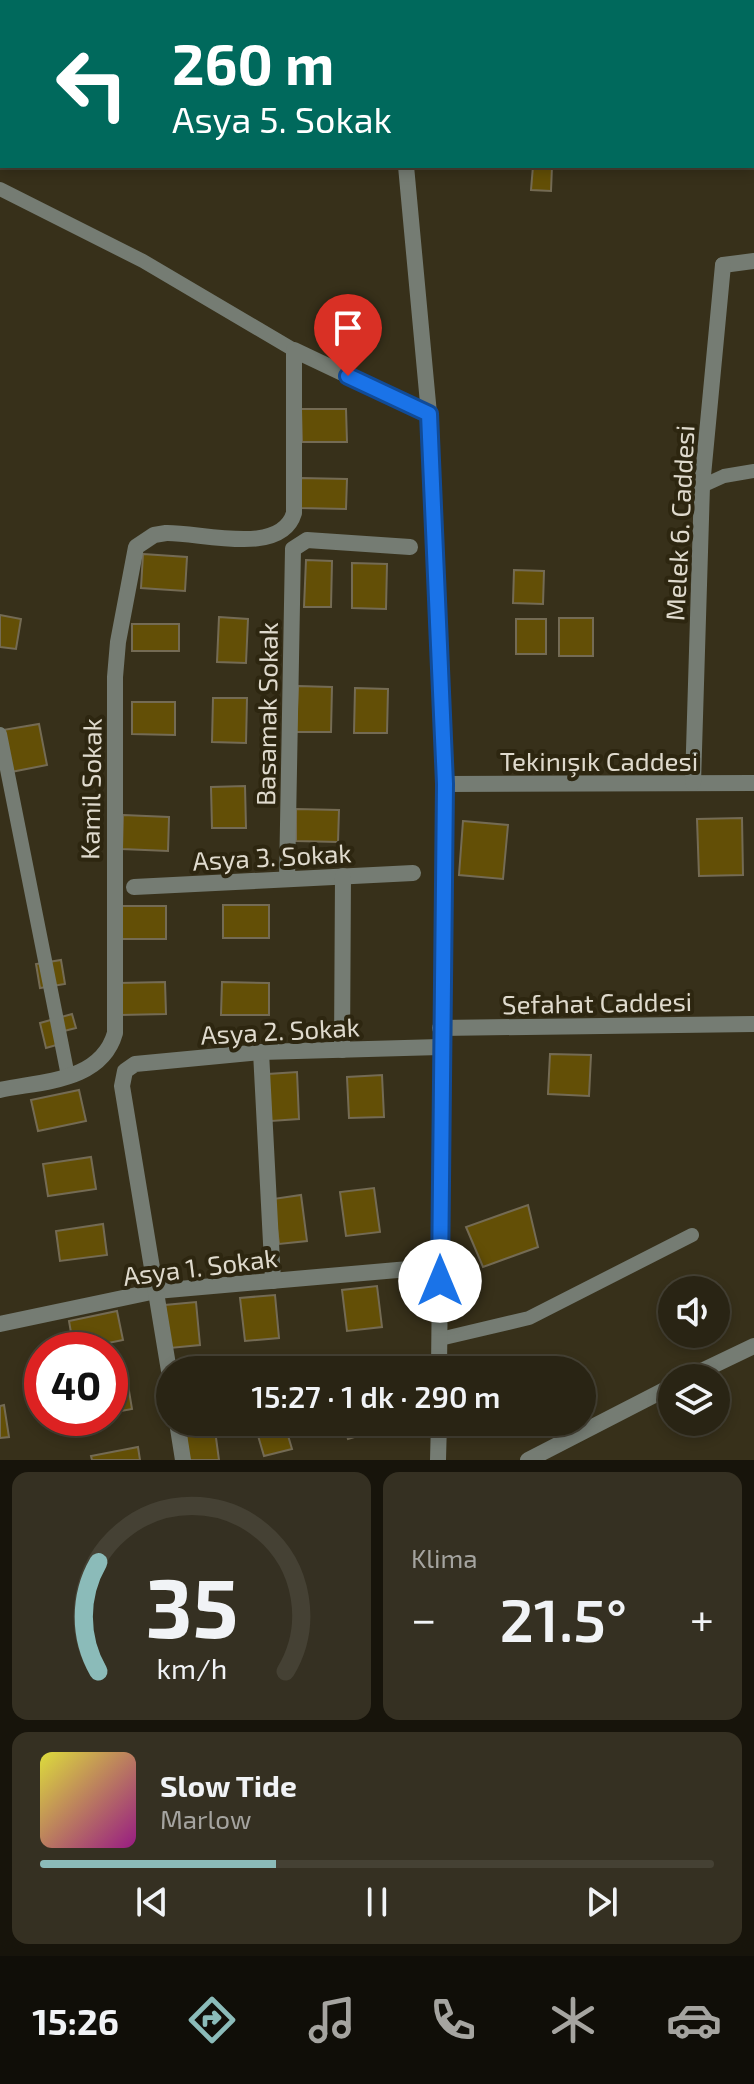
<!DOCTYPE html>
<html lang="tr">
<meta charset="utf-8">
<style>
:root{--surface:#292414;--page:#353022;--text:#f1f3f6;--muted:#a5a4a0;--line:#454134;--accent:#8bbbb9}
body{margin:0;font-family:"Exo 2",sans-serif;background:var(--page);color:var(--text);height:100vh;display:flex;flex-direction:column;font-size:30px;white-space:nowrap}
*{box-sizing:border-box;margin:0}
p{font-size:26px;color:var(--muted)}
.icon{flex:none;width:44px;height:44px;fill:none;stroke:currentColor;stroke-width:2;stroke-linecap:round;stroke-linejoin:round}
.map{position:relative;height:1460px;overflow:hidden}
.details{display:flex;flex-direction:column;gap:12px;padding:12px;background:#17140b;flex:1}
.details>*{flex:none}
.banner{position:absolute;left:0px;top:0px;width:754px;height:168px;box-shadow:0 4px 12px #0003,0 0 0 2px var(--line);background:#00695c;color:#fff;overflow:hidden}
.buttons{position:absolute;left:658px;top:1276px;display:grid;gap:16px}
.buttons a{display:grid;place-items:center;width:72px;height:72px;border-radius:50%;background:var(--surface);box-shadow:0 4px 12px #0003,0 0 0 2px var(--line);font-size:40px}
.speed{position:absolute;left:24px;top:1332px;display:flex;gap:16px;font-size:40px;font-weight:700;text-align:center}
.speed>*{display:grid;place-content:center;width:104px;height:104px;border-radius:50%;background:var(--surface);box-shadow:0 4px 12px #0003,0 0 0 2px var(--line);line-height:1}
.speed .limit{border:12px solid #d22;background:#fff;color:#111}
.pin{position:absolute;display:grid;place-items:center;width:68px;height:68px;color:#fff;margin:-82px -34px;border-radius:50% 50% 50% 0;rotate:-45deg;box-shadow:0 0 8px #0007}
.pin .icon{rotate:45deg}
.me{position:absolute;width:88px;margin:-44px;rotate:0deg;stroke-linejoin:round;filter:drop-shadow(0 0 6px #0008)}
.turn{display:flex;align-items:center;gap:28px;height:168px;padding:0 40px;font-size:36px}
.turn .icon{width:104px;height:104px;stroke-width:2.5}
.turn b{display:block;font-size:56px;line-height:68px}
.big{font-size:60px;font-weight:600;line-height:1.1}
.details .tile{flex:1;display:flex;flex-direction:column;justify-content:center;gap:12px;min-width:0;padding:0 28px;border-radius:16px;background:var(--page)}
.details .dial{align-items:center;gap:0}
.dial svg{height:208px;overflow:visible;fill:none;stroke:var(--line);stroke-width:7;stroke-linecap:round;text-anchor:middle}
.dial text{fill:var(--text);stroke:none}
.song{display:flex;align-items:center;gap:24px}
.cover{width:96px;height:96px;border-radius:12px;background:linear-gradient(135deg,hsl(60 70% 55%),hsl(310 70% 35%))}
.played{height:8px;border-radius:4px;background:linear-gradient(90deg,var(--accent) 35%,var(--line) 35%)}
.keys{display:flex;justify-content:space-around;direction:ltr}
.heat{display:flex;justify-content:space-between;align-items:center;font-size:44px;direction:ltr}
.details .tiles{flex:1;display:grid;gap:12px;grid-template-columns:1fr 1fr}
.tile:last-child{grid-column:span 2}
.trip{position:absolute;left:156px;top:1356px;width:440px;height:80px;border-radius:40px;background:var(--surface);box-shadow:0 4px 12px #0003,0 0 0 2px var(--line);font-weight:600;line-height:80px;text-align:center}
.tab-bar{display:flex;height:128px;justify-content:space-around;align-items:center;background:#100e08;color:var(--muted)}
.tab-bar .icon{width:56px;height:56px}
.tab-bar .selected{color:var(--accent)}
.tab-bar b{font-size:36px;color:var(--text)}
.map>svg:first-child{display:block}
</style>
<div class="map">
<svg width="754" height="1460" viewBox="0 0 754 1460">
<rect width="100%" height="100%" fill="#37301a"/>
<g fill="#634f06" stroke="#746b54" stroke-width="2">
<polygon points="533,166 552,166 551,191 531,190"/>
<polygon points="301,409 346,409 347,442 302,442"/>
<polygon points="301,478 347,479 346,509 300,508"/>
<polygon points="143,554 187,557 185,591 141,588"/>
<polygon points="306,560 332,561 331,607 304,607"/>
<polygon points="352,563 387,564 386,609 352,608"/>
<polygon points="514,570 544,571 543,604 513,603"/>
<polygon points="0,615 21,619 16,649 0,647"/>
<polygon points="219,617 248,619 246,663 217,662"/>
<rect x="559" y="618" width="34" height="38"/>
<rect x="516" y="619" width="30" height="35"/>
<rect x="132" y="624" width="47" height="27"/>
<polygon points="298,686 332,687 331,732 296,732"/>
<polygon points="355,688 388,689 387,733 354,733"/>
<polygon points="213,698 247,698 246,743 212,742"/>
<polygon points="132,702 175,702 175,735 132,734"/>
<polygon points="39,724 47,765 11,772 3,730"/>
<polygon points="245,786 246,828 212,828 211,787"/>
<polygon points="296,809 339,810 338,842 296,841"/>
<polygon points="123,815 169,817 168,851 122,849"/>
<polygon points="742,818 743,875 699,876 697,819"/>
<polygon points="463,821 508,825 503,879 459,875"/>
<rect x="223" y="905" width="46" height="33"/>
<rect x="122" y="906" width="44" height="33"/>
<polygon points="61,960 65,984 40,988 36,964"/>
<polygon points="165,982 166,1014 120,1015 119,983"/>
<polygon points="222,982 269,983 269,1015 221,1015"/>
<polygon points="72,1014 76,1028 64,1031 67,1042 46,1048 40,1023"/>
<polygon points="550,1054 591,1055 589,1096 548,1094"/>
<polygon points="297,1072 299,1119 271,1121 268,1074"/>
<polygon points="382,1075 384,1117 349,1118 347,1077"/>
<polygon points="79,1090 86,1121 38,1131 31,1100"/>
<polygon points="91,1157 96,1189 48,1196 43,1164"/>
<polygon points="374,1188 380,1232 346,1236 340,1192"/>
<polygon points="301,1195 307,1241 279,1244 273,1199"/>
<polygon points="528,1205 538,1247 483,1267 466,1227"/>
<polygon points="103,1224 107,1255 60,1261 56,1231"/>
<polygon points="377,1286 382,1327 347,1331 342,1290"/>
<polygon points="275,1295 279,1338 245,1341 240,1298"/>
<polygon points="196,1302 200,1345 170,1348 165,1305"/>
<polygon points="117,1311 123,1340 74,1350 69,1321"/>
<polygon points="126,1373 132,1409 110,1413 110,1376"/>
<polygon points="4,1405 9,1437 0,1438 0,1406"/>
<polygon points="254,1422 284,1422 292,1449 264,1456"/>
<polygon points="343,1422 379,1422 381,1429 348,1439"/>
<polygon points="214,1423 219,1460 189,1460 185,1427"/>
<polygon points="138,1447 140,1460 92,1460 91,1456"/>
</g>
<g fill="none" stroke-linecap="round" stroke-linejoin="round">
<g stroke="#757c73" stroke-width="14">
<polyline points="0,189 143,261 294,350"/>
<polyline points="702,486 724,476 754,471"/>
<polyline points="0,734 68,1076"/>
<polyline points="440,1339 529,1318 692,1235"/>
</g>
<g stroke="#757c73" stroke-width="16">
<polyline points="752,6 754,6"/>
<polyline points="723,265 754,261"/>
<polyline points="445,784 754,783"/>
<polyline points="287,879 293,549 307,540 410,547"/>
<polyline points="134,887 413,873"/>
<polyline points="440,1028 754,1024"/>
<polyline points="342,1050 343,876"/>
<polyline points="261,1052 273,1281"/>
<path d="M0,1090C42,1081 101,1082 115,1033V677L118,642L136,547L154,535L166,533C201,532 281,557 294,513V350L429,414"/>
<polyline points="0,1324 156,1291 409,1269"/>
<polyline points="170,1377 122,1086 125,1071 135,1064 261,1052 440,1047"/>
<polyline points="687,1378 754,1346"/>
<polyline points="177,1422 183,1460"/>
<polyline points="528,1460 672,1386"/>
</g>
<g stroke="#757c73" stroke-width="16">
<polyline points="406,166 429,414 445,784 439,1370"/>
<polyline points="693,783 702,486 723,265"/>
<polyline points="438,1460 439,1422"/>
</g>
</g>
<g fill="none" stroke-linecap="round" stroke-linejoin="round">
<defs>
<polyline id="route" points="348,376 429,414 445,784 440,1281"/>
</defs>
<use href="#route" stroke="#114b97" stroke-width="20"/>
<use href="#route" stroke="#1a73e8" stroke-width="14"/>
</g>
<g text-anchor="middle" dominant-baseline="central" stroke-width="8" stroke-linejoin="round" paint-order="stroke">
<g font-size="26" fill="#dfdacd" stroke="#2d2610">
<text transform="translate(679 523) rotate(-87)">Melek 6. Caddesi</text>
<text transform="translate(266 714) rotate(-89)">Basamak Sokak</text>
<text x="599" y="760">Tekinışık Caddesi</text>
<text transform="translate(90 789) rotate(-89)">Kamil Sokak</text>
<text transform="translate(272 856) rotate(-3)">Asya 3. Sokak</text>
<text transform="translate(597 1002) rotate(-1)">Sefahat Caddesi</text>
<text transform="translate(280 1030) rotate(-3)">Asya 2. Sokak</text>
<text transform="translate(200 1266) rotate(-7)">Asya 1. Sokak</text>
</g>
</g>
</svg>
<div class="buttons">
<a><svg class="icon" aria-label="sound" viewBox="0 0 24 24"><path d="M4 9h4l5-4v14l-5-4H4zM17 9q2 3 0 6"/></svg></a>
<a><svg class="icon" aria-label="layers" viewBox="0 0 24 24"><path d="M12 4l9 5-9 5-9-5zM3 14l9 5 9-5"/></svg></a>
</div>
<div class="speed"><div class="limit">40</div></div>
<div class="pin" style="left:348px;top:376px;background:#d93025"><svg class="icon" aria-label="arrive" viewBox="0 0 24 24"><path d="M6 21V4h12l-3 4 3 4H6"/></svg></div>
<svg class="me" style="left:440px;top:1281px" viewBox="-20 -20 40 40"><circle r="19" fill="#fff"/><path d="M0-13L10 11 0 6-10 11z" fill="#1a73e8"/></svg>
<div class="trip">15:27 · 1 dk · 290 m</div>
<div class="banner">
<div class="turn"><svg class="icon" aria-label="left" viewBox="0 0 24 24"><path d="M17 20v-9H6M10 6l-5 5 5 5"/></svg><div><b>260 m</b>Asya 5. Sokak</div></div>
</div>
</div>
<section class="details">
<div class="tiles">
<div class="tile dial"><svg viewBox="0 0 100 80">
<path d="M14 69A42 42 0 1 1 86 69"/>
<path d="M14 69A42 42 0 0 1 14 27" stroke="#8bbbb9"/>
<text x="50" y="56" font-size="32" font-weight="700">35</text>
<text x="50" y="72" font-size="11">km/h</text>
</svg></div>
<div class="tile"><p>Klima</p>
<div class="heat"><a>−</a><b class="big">21.5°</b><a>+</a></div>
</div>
<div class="tile">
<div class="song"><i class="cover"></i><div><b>Slow Tide</b><p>Marlow</p></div></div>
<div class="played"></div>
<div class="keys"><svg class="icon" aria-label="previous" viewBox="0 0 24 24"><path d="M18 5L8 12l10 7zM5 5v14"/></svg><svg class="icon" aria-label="pause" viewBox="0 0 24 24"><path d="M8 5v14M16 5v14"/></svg><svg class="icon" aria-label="next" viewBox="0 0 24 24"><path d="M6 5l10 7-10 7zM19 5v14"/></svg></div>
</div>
</div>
</section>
<nav class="tab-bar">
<b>15:26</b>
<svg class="icon selected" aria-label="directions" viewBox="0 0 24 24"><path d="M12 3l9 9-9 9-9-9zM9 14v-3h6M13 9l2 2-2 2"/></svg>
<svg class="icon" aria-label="music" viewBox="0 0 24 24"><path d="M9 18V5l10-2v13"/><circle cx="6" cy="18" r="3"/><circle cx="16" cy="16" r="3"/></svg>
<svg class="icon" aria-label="phone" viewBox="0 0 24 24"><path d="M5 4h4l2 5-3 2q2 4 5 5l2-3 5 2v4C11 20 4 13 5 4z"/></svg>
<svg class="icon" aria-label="climate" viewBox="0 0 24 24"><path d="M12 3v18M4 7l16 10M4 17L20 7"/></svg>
<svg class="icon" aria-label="car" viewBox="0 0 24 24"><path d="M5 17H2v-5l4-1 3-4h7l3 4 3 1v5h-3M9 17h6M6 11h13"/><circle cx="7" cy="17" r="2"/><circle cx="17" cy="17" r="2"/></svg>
</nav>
